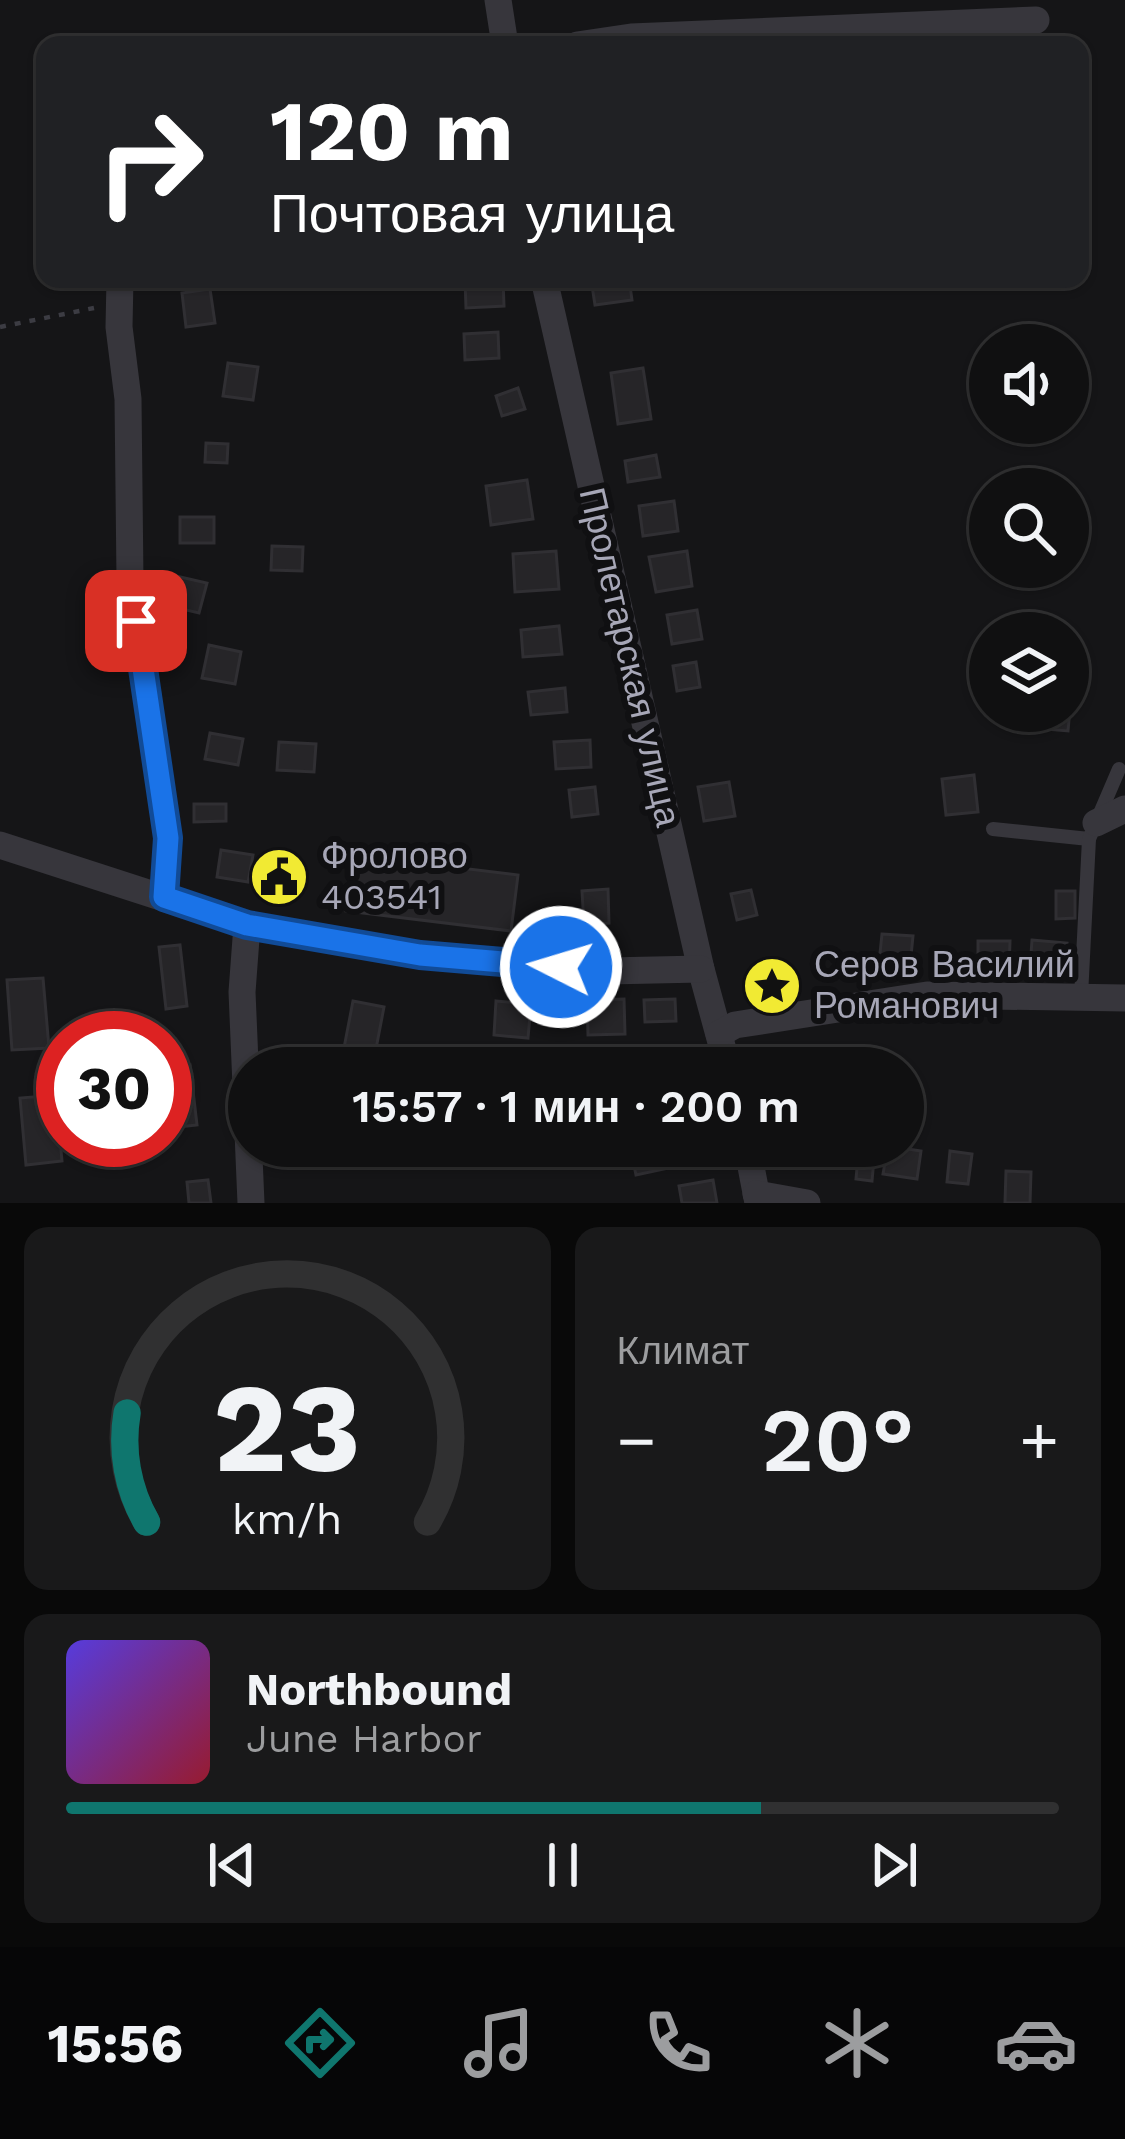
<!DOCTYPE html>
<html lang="ru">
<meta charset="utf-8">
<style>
:root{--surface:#101011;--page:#19191a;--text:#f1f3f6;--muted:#9c9d9f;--line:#303031;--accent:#0f766e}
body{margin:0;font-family:"Work Sans",sans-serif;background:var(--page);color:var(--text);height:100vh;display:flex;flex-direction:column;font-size:45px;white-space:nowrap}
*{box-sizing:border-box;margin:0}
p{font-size:39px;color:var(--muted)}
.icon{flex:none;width:66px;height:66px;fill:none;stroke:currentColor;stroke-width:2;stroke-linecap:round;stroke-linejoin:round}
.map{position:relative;height:1203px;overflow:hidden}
.panel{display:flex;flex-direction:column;gap:24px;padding:24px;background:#090909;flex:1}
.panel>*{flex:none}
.top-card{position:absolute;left:36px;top:36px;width:1053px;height:252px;border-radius:24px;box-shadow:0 3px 9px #0004,0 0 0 3px var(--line);background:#202124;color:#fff;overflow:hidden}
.controls{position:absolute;left:969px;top:324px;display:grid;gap:24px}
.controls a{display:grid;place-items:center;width:120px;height:120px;border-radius:50%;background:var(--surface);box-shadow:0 3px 9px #0004,0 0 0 3px var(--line);font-size:60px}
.speed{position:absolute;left:36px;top:1011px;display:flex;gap:24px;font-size:60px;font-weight:700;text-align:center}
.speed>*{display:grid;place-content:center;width:156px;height:156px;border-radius:50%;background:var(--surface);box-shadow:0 3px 9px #0004,0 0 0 3px var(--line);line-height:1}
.speed .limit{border:18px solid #d22;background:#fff;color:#111}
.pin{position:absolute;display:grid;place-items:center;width:102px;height:102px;color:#fff;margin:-51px;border-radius:24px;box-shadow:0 6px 18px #0006}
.me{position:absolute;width:132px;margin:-66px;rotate:275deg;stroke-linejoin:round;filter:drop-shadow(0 0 9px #0008)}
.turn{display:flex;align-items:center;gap:42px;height:252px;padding:0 36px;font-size:54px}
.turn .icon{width:156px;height:156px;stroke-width:2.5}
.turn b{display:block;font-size:84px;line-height:102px}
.big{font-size:90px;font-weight:600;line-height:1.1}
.panel .widget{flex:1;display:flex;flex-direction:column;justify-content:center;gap:18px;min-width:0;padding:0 42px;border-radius:24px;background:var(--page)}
.panel .dial{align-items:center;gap:0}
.dial svg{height:312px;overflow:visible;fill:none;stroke:var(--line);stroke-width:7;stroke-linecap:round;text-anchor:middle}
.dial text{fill:var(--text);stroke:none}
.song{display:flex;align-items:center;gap:36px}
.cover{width:144px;height:144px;border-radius:18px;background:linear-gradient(135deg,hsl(250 70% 55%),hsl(350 70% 35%))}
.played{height:12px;border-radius:6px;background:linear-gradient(90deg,var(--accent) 70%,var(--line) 70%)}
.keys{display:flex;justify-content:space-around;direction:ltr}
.heat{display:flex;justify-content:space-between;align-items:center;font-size:66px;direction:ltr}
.panel .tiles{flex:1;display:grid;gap:24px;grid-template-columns:1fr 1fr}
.widget:last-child{grid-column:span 2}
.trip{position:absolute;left:228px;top:1047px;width:696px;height:120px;border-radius:60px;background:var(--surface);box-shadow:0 3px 9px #0004,0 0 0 3px var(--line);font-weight:600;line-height:120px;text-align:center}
.menu{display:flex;height:192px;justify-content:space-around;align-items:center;background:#060607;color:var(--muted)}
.menu .icon{width:84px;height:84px}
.menu .active{color:var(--accent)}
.menu b{font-size:54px;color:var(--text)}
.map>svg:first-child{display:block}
</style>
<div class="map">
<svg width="1125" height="1203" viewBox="0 0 1125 1203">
<rect width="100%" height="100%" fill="#151517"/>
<g fill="#262528" stroke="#302f33" stroke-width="3">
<polygon points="465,279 503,279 504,306 466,308"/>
<polygon points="591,279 629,279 632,300 595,305"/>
<polygon points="210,289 215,323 186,327 182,293"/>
<polygon points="498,332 499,358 465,360 464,334"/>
<polygon points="228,363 258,367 253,400 223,396"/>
<polygon points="643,368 651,419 618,424 611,373"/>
<polygon points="518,388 525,409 502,416 496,396"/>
<polygon points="206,443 228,444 227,463 205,462"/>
<polygon points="656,455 660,477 628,482 625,461"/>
<polygon points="527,480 533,519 491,525 486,486"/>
<polygon points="674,501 678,531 643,536 639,506"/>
<rect x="180" y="517" width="34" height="26"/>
<polygon points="272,546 303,547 302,571 271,570"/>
<polygon points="556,551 559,589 515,592 513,554"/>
<polygon points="687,551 692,586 656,592 649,557"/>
<polygon points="176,576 207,583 199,613 169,606"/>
<polygon points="697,610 702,639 672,644 667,615"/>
<polygon points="559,626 562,654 523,657 521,630"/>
<polygon points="209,645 241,652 235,684 202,678"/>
<polygon points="696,662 700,687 677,691 673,666"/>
<polygon points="565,688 567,712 531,715 528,692"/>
<polygon points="1068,697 1071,698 1068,731 1044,729 1046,711 1068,711"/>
<polygon points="210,733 243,739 238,765 205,759"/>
<polygon points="590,740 591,767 556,769 554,742"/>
<polygon points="279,742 316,744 314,772 277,770"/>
<polygon points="974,775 978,812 946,815 942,779"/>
<polygon points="729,782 735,816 704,821 698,787"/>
<polygon points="595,787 598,814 572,817 569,790"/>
<polygon points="194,804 226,804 226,821 194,822"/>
<polygon points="221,850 253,855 248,882 217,877"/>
<polygon points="353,855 518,875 511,931 346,911"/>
<polygon points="268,858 297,864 290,895 262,890"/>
<polygon points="608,889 609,923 584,925 582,891"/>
<polygon points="751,890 757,915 737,920 731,894"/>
<polygon points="1056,891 1075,891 1075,918 1056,919"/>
<polygon points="882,934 913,936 910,966 879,963"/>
<polygon points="1032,940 1067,943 1065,971 1030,969"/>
<polygon points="978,941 1010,941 1009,971 978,970"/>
<polygon points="180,945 187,1006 166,1009 159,947"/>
<polygon points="43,978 49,1048 12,1050 7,980"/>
<polygon points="624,999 625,1034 588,1035 587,1000"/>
<polygon points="675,999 676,1021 645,1022 644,1000"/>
<polygon points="353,1001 384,1007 375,1054 344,1048"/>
<polygon points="496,1001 531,1004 528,1038 494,1035"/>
<polygon points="190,1065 197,1125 178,1127 171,1068"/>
<polygon points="56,1095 62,1161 26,1165 20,1098"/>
<polygon points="630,1146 663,1146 668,1168 636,1175"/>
<polygon points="679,1146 712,1146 715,1155 684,1163"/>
<polygon points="888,1146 921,1151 917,1179 883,1174"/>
<polygon points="950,1151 972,1154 968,1184 947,1182"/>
<polygon points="858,1157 874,1159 872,1181 856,1179"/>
<polygon points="1006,1171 1031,1172 1030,1203 1005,1203"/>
<polygon points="208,1180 211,1203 189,1203 187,1182"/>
<polygon points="713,1180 717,1203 682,1203 679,1186"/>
</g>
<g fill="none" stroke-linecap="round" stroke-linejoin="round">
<polyline stroke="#3c3c43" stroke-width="4.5" stroke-dasharray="6 9" stroke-linecap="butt" points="0,327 94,308"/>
<g stroke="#37363c" stroke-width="14">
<polyline points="993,829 1089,839"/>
<polyline points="1081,996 1089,839 1119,769"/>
</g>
<g stroke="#37363c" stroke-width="27">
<polyline points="498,0 505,45"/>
<polyline points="577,45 631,37 1036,20"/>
<polyline points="120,279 119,327 128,399 130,580 168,838 164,897"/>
<polyline points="544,279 701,969 728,1068"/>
<polyline points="1096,823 1125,809"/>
<polyline points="0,845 247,925 420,955 608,971 701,969"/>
<polyline points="247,925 242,992 251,1203"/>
<polyline points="719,1034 735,1025 927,995 1125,998"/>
<polyline points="747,1146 758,1203"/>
<polyline points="756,1194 807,1203"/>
</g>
</g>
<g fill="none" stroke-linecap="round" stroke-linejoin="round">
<defs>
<polyline id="route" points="136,621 168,838 164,897 247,925 420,955 561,967"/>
</defs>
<use href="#route" stroke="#114b97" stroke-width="30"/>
<use href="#route" stroke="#1a73e8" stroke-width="21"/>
</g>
<defs>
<symbol id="civic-disc" viewBox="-11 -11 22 22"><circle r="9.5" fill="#f1ea33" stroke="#101012"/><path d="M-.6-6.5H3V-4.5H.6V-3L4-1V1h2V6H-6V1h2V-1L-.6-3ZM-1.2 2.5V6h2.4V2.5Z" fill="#111"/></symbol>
<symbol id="sight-disc" viewBox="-11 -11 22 22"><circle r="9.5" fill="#f1ea33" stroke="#101012"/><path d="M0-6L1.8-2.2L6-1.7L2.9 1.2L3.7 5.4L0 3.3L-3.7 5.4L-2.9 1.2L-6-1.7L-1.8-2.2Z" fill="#111"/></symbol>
</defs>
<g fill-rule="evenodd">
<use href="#civic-disc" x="246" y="844" width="66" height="66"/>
<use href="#sight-disc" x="739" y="953" width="66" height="66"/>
</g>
<g text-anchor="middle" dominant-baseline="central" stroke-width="12" stroke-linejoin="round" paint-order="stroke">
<g font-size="36" fill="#a7a7b7" stroke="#101012">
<text transform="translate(630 657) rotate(77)">Пролетарская улица</text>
</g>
<g font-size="36" fill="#a7a7b7" stroke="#101012" text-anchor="start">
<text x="321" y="856">Фролово<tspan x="321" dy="41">403541</tspan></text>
<text x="814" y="965">Серов Василий<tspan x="814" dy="41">Романович</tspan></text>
</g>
</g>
</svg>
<div class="controls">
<a><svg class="icon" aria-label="sound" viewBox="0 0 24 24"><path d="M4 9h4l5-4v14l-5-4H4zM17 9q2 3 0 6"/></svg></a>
<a><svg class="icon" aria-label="search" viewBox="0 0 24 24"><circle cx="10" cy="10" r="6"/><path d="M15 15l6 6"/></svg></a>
<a><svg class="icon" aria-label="layers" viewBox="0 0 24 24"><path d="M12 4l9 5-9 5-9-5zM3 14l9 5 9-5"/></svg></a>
</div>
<div class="speed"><div class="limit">30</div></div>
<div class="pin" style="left:136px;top:621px;background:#d93025"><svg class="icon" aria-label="arrive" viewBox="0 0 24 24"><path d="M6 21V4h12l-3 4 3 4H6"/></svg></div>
<svg class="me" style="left:561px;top:967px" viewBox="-20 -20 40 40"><circle r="17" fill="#1a73e8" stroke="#fff" stroke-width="3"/><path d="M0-11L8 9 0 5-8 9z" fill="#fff"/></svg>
<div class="trip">15:57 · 1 мин · 200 m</div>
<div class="top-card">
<div class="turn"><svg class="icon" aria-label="right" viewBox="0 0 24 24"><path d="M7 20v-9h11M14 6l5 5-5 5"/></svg><div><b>120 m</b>Почтовая улица</div></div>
</div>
</div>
<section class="panel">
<div class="tiles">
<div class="widget dial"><svg viewBox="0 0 100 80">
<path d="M14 69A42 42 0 1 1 86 69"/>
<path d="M14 69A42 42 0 0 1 9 41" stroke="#0f766e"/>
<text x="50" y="56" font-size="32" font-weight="700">23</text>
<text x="50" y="72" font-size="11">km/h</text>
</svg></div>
<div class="widget"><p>Климат</p>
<div class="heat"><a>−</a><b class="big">20°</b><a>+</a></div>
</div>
<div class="widget">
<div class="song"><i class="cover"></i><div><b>Northbound</b><p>June Harbor</p></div></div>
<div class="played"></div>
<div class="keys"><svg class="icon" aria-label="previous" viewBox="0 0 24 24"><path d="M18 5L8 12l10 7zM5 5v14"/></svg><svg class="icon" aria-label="pause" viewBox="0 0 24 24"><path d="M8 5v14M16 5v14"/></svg><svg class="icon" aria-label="next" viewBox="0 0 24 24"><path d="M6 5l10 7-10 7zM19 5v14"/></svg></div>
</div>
</div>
</section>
<nav class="menu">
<b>15:56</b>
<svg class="icon active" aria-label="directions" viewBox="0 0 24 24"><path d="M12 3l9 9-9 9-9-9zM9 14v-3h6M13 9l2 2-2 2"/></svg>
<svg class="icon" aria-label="music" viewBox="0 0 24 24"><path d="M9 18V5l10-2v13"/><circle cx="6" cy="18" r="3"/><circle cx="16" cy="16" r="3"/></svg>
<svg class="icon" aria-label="phone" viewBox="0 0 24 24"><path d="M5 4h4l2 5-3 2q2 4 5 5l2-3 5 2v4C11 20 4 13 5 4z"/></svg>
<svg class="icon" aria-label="climate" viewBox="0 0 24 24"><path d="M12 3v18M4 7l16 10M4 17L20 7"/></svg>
<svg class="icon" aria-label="car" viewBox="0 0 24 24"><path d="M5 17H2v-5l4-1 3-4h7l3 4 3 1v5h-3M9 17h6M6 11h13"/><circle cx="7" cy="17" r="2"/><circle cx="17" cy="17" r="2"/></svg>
</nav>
